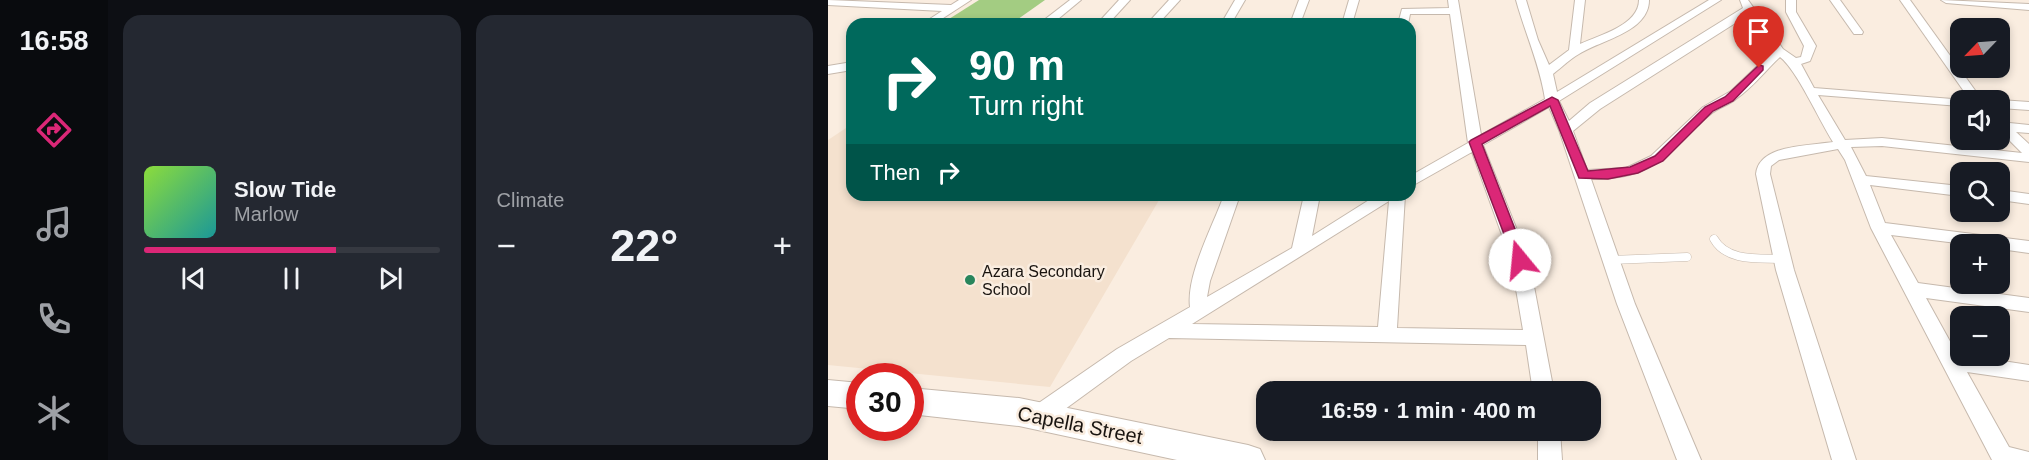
<!DOCTYPE html>
<meta charset="utf-8">
<style>
:root{--surface:#171b24;--page:#242831;--text:#f1f3f6;--muted:#9ea1a6;--line:#363941;--accent:#db2777}
body{margin:0;font-family:Helvetica,sans-serif;background:var(--page);color:var(--text);height:100vh;display:flex;flex-direction:column;font-size:22px;white-space:nowrap}
*{box-sizing:border-box;margin:0}
p{font-size:20px;color:var(--muted)}
.icon{flex:none;width:33px;height:33px;fill:none;stroke:currentColor;stroke-width:2;stroke-linecap:round;stroke-linejoin:round}
.map{position:relative;flex:1;overflow:hidden}
.details{display:flex;flex-direction:column;gap:15px;padding:15px;background:#0d0f14;width:720px}
.details>*{flex:none}
.top-card{position:absolute;left:18px;top:18px;width:570px;height:183px;border-radius:18px;box-shadow:0 3px 9px #0003;background:#00695c;color:#fff;overflow:hidden}
.needle{width:39px;rotate:245deg}
.fabs{position:absolute;left:1122px;top:18px;display:grid;gap:12px}
.fabs a{display:grid;place-items:center;width:60px;height:60px;border-radius:12px;background:var(--surface);box-shadow:0 3px 9px #0003;font-size:30px}
.speed{position:absolute;left:18px;top:363px;display:flex;gap:12px;font-size:30px;font-weight:700;text-align:center}
.speed>*{display:grid;place-content:center;width:78px;height:78px;border-radius:50%;background:var(--surface);box-shadow:0 3px 9px #0003;line-height:1}
.speed .limit{border:9px solid #d22;background:#fff;color:#111}
.pin{position:absolute;display:grid;place-items:center;width:51px;height:51px;color:#fff;margin:-62px -26px;border-radius:50% 50% 50% 0;rotate:-45deg;box-shadow:0 0 6px #0007}
.pin .icon{rotate:45deg}
.me{position:absolute;width:66px;margin:-33px;rotate:343deg;stroke-linejoin:round;filter:drop-shadow(0 0 4px #0008)}
.turn{display:flex;align-items:center;gap:21px;height:126px;padding:0 24px;font-size:27px}
.turn .icon{width:78px;height:78px;stroke-width:2.5}
.turn b{display:block;font-size:42px;line-height:51px}
.then{display:flex;align-items:center;height:57px;padding:0 24px;background:#0003;gap:12px;font-size:22px}
.big{font-size:45px;font-weight:800;line-height:1.1}
.details .tile{flex:1;display:flex;flex-direction:column;justify-content:center;gap:9px;min-width:0;padding:0 21px;border-radius:18px;background:var(--page)}
.song{display:flex;align-items:center;gap:18px}
.cover{width:72px;height:72px;border-radius:9px;background:linear-gradient(135deg,hsl(90 70% 55%),hsl(180 70% 35%))}
.played{height:6px;border-radius:3px;background:linear-gradient(90deg,var(--accent) 65%,var(--line) 65%)}
.keys{display:flex;justify-content:space-around;direction:ltr}
.heat{display:flex;justify-content:space-between;align-items:center;font-size:33px;direction:ltr}
.details .tiles{flex:1;display:grid;gap:15px;grid-template-columns:repeat(2,1fr)}
.trip{position:absolute;left:428px;top:381px;width:345px;height:60px;border-radius:18px;background:var(--surface);box-shadow:0 3px 9px #0003;font-weight:800;line-height:60px;text-align:center}
main{display:flex;flex:1;min-height:0}
.dock{display:flex;flex-direction:column;width:108px;justify-content:space-around;align-items:center;background:#090b0e;color:var(--muted)}
.dock .icon{width:42px;height:42px}
.dock .current{color:var(--accent)}
.dock b{font-size:27px;color:var(--text)}
.map>svg:first-child{display:block}
</style>
<main>
<nav class="dock">
<b>16:58</b>
<svg class="icon current" aria-label="directions" viewBox="0 0 24 24"><path d="M12 3l9 9-9 9-9-9zM9 14v-3h6M13 9l2 2-2 2"/></svg>
<svg class="icon" aria-label="music" viewBox="0 0 24 24"><path d="M9 18V5l10-2v13"/><circle cx="6" cy="18" r="3"/><circle cx="16" cy="16" r="3"/></svg>
<svg class="icon" aria-label="phone" viewBox="0 0 24 24"><path d="M5 4h4l2 5-3 2q2 4 5 5l2-3 5 2v4C11 20 4 13 5 4z"/></svg>
<svg class="icon" aria-label="climate" viewBox="0 0 24 24"><path d="M12 3v18M4 7l16 10M4 17L20 7"/></svg>
</nav>
<section class="details">
<div class="tiles">
<div class="tile">
<div class="song"><i class="cover"></i><div><b>Slow Tide</b><p>Marlow</p></div></div>
<div class="played"></div>
<div class="keys"><svg class="icon" aria-label="previous" viewBox="0 0 24 24"><path d="M18 5L8 12l10 7zM5 5v14"/></svg><svg class="icon" aria-label="pause" viewBox="0 0 24 24"><path d="M8 5v14M16 5v14"/></svg><svg class="icon" aria-label="next" viewBox="0 0 24 24"><path d="M6 5l10 7-10 7zM19 5v14"/></svg></div>
</div>
<div class="tile"><p>Climate</p>
<div class="heat"><a>−</a><b class="big">22°</b><a>+</a></div>
</div>
</div>
</section>
<div class="map">
<svg width="1201" height="460" viewBox="0 0 1201 460">
<rect width="100%" height="100%" fill="#faede0"/>
<polygon fill="#f4e1ce" points="24,124 24,195 334,195 222,387 0,365 0,140"/>
<polygon fill="#a3cc82" points="151,0 217,0 183,24 113,24"/>
<g fill="none" stroke-linecap="round" stroke-linejoin="round">
<defs>
<g id="lane">
<path d="M886,239C899,262 931,258 954,259"/>
<polyline points="783,260 859,257"/>
</g>
<g id="street">
<polygon points="0,0 123,5 131,0 143,0 106,24 94,24 114,11 0,5"/>
<polygon points="242,0 253,0 224,24 216,24 216,20"/>
<polygon points="291,0 302,0 280,24 269,24"/>
<polygon points="341,0 352,0 330,24 319,24"/>
<polygon points="407,0 417,0 403,24 393,24"/>
<polygon points="471,0 481,0 472,24 462,24"/>
<polygon points="521,0 531,0 524,24 514,24"/>
<path d="M620,0H630L653,135L717,99C712,65 697,33 688,0H698L710,40L721,65L741,50L747,0H757L752,44C772,35 811,25 811,0H821C821,32 773,40 751,54C742,59 734,67 725,74L729,92L881,0H893L731,101L741,121L762,103L915,8L912,0H920L955,49L968,58L973,57L976,46L958,12V0H968V12L988,46L982,61L973,64L986,88L1137,100H1132V106L990,95L1017,140L1054,138L1194,153L1172,131V122L1201,125V133L1188,132L1201,144V162L1054,146L1023,147L1038,176L1132,186V196L1042,185L1057,223L1201,241V253L1172,249V244H1137L1063,235L1090,283L1201,298V312L1098,298L1129,354L1201,365V381L1139,372L1181,447L1201,452V460H1164L1043,228L1017,160L1010,149L951,160L943,166L942,174L966,270L1028,460H1004L948,270L928,174C931,144 981,146 1005,142C991,120 969,70 952,57C937,71 925,87 908,99C901,105 892,107 884,113C836,152 832,179 763,179L807,304L873,460H849L789,304L731,130L721,107L655,145L701,260L726,392H705L698,345L341,338L303,361L218,423L210,425L202,423L199,416L202,409L289,349L362,307C358,275 385,226 396,195H412L382,281L379,297L464,248L476,195H492L484,236L549,195H577L569,328L695,330L683,260L644,152L582,187V176L640,143L622,14H582L580,24H570L574,9L621,8ZM920,15L945,51L903,91L875,107L823,156L798,168L759,170L745,131L772,109ZM561,201L550,327L364,324Z"/>
<polygon points="1002,0 1012,0 1035,32 1034,34 1026,34"/>
<polygon points="1072,0 1082,0 1154,100 1142,100"/>
<polygon points="1113,0 1201,4 1201,10 1118,3"/>
<polygon points="24,62 24,70 0,74 0,66"/>
<polygon points="1171,100 1172,100 1201,102 1201,110 1172,108"/>
<polygon points="1172,190 1201,194 1201,204 1172,200"/>
<polygon points="710,430 732,430 734,460 710,460"/>
</g>
<g id="secondary">
<polygon points="0,380 32,383 32,409 0,406"/>
<polygon points="82,388 191,398 420,445 432,449 437,460 349,460 191,426 82,414"/>
</g>
</defs>
<use href="#lane" stroke="#c6b9ad" stroke-width="9"/>
<use href="#street" stroke="#c6b9ad" stroke-width="2"/>
<use href="#secondary" stroke="#c6b9ad" stroke-width="2"/>
<use href="#lane" stroke="#fff" stroke-width="8"/>
<use href="#street" fill="#fff" fill-rule="evenodd"/>
<use href="#secondary" fill="#fff" fill-rule="evenodd"/>
</g>
<polygon fill="#db2777" stroke="#8e194d" stroke-width="1.5" points="931,65 935,66 935,70 905,101 885,111 835,161 810,173 780,179 751,178 722,106 654,144 699,260 692,265 687,263 641,142 643,140 724,97 730,100 760,171 802,167 827,156 877,107 897,97"/>
<circle fill="#28855c" stroke="#faede0" stroke-width="2" cx="142" cy="280" r="6"/>
<g text-anchor="middle" dominant-baseline="central" stroke-width="5" stroke-linejoin="round" paint-order="stroke">
<g font-size="16" fill="#191410" stroke="#faede0" text-anchor="start">
<text x="154" y="271">Azara Secondary<tspan x="154" dy="18">School</tspan></text>
</g>
<g font-size="20" fill="#191410" stroke="#faede0">
<text transform="translate(252 425) rotate(11)">Capella Street</text>
</g>
</g>
</svg>
<div class="fabs">
<a><svg class="needle" viewBox="-14 -14 28 28"><path d="M0-13l5 13h-10z" fill="#e53935"/><path d="M0 13l5-13h-10z" fill="#9ea1a6"/></svg></a>
<a><svg class="icon" aria-label="sound" viewBox="0 0 24 24"><path d="M4 9h4l5-4v14l-5-4H4zM17 9q2 3 0 6"/></svg></a>
<a><svg class="icon" aria-label="search" viewBox="0 0 24 24"><circle cx="10" cy="10" r="6"/><path d="M15 15l6 6"/></svg></a>
<a>+</a>
<a>−</a>
</div>
<div class="speed"><div class="limit">30</div></div>
<div class="pin" style="left:931px;top:68px;background:#d93025"><svg class="icon" aria-label="arrive" viewBox="0 0 24 24"><path d="M6 21V4h12l-3 4 3 4H6"/></svg></div>
<svg class="me" style="left:692px;top:260px" viewBox="-20 -20 40 40"><circle r="19" fill="#fff"/><path d="M0-13L10 11 0 6-10 11z" fill="#db2777"/></svg>
<div class="trip">16:59 · 1 min · 400 m</div>
<div class="top-card">
<div class="turn"><svg class="icon" aria-label="right" viewBox="0 0 24 24"><path d="M7 20v-9h11M14 6l5 5-5 5"/></svg><div><b>90 m</b>Turn right</div></div>
<div class="then">Then<svg class="icon" aria-label="right" viewBox="0 0 24 24"><path d="M7 20v-9h11M14 6l5 5-5 5"/></svg></div>
</div>
</div>
</main>
